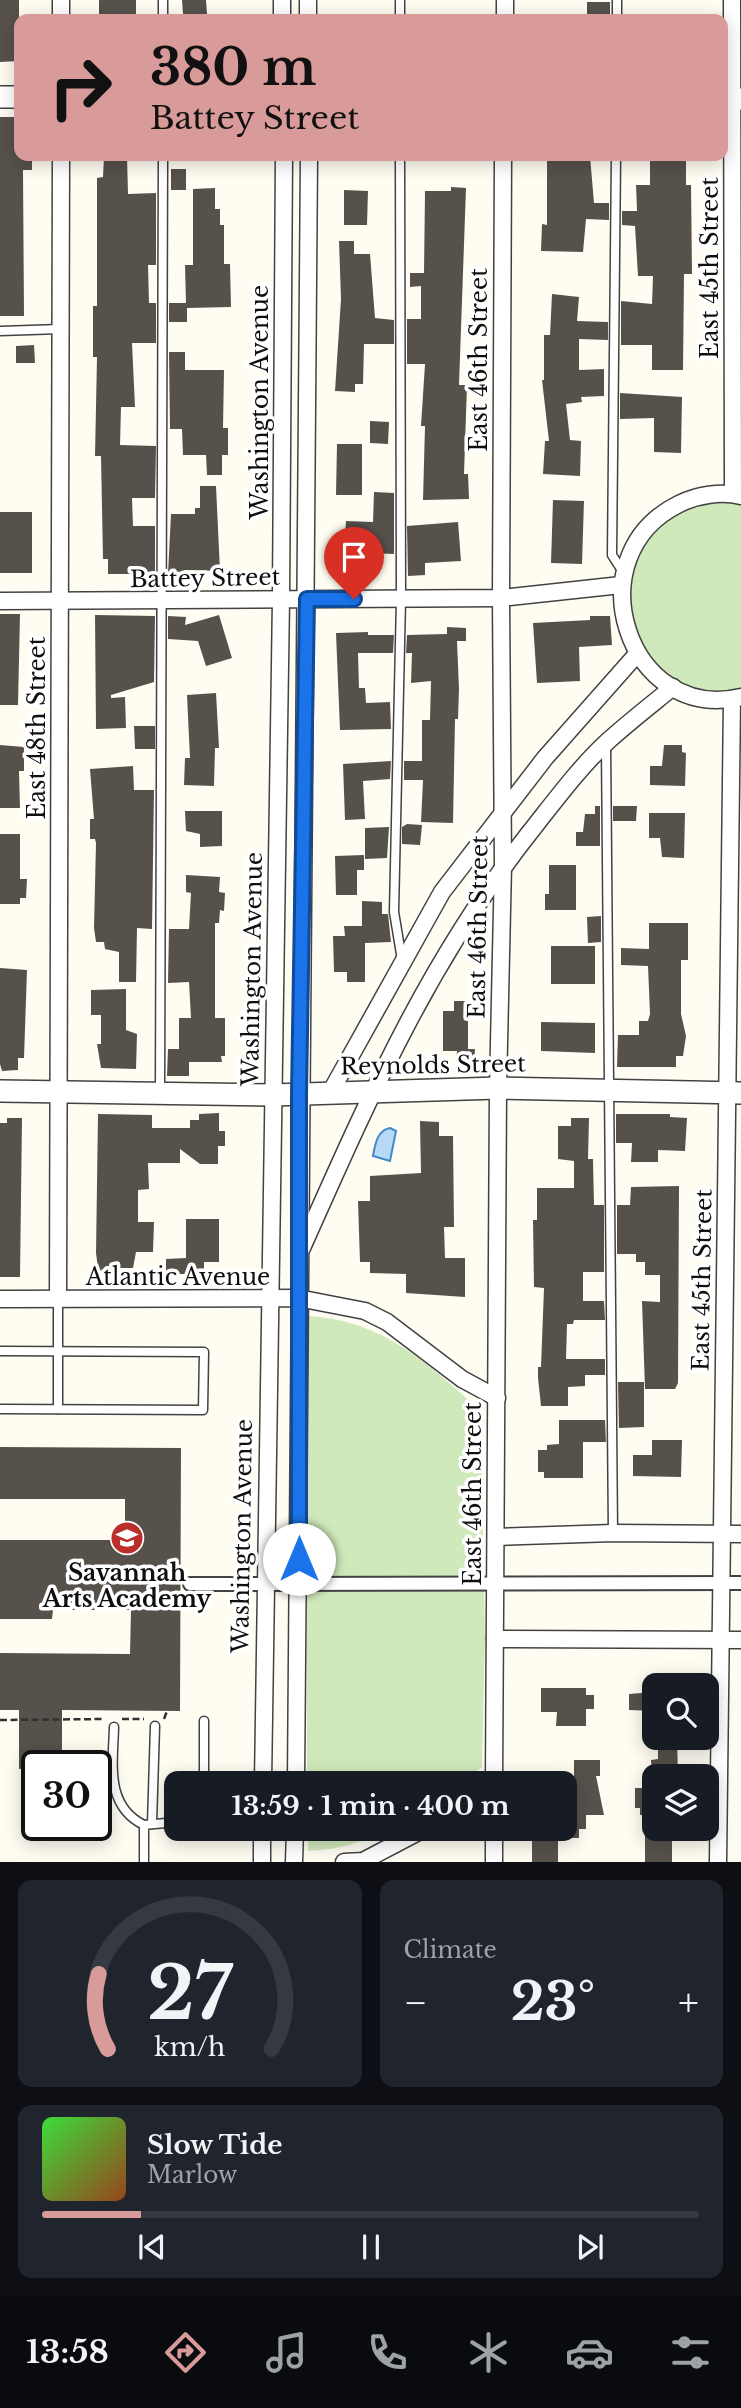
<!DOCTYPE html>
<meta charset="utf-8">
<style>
:root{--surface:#171b24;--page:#20242c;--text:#f1f3f6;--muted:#9ea1a6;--line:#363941;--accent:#d99a9a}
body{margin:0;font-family:"Libre Baskerville",serif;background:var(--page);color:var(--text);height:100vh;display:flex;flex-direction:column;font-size:26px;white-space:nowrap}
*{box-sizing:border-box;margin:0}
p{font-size:23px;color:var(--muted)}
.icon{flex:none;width:38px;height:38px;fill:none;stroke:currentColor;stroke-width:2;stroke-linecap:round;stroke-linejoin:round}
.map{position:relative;height:1862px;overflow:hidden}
.side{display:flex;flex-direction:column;gap:18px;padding:18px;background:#0d0f14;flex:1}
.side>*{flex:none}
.hud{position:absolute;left:14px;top:14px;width:714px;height:147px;border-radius:14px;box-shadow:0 4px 18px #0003;background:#d99a9a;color:#111;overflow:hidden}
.fabs{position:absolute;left:642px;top:1673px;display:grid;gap:14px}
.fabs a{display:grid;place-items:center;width:77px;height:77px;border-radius:14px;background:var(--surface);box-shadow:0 4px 18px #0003;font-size:35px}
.speed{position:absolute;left:21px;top:1750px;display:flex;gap:14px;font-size:35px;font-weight:700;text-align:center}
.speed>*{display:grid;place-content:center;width:91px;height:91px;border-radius:50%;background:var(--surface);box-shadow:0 4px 18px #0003;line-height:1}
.speed .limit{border:4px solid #111;border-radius:10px;background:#fff;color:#111}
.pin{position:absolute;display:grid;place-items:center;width:60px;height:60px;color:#fff;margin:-72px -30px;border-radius:50% 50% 50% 0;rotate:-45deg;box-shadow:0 0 7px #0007}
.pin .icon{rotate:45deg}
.me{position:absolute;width:77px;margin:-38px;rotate:0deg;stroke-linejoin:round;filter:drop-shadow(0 0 5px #0008)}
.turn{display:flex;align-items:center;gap:24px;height:147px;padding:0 21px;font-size:32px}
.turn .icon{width:91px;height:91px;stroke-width:2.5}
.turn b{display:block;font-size:49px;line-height:60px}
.big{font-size:52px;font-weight:700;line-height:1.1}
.side .card{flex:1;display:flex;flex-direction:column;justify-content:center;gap:10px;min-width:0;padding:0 24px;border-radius:14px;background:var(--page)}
.side .dial{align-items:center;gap:0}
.dial svg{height:182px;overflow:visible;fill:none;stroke:var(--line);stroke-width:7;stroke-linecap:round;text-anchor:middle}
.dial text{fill:var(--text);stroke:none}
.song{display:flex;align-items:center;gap:21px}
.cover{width:84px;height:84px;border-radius:10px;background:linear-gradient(135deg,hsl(120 70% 55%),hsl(20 70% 35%))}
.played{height:7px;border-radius:4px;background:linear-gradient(90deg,var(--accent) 15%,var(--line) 15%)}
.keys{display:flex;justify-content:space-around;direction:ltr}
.heat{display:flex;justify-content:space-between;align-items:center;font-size:38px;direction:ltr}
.side .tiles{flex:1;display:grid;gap:18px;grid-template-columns:1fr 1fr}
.card:last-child{grid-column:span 2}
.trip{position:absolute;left:164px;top:1771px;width:413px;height:70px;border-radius:14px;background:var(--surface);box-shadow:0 4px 18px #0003;font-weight:700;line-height:70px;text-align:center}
.menu{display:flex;height:112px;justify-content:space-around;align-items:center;background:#090b0e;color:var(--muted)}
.menu .icon{width:49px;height:49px}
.menu .on{color:var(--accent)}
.menu b{font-size:32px;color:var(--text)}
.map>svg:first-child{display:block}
</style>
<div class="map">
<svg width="741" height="1862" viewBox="0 0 741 1862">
<rect width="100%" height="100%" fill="#fffdf2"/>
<g fill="#d0e9bb">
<polygon points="741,496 741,697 712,699 648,667 621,585 623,572 668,510"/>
<path d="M306,1316C382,1319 427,1363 481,1411L485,1637L482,1767L460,1783H307Z"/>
<path d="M308,1829H388C361,1843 338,1850 308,1851Z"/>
</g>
<path fill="#b7d9f5" stroke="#4089ca" stroke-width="2" d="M390,1128L396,1131L390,1161L373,1156C375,1145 377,1130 390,1128Z"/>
<g fill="#57514c">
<polygon points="0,0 19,0 19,61 0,62"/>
<rect x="99" y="0" width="37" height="18"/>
<polygon points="182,0 206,0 207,14 183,14"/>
<rect x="587" y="2" width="23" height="17"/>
<polygon points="0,117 19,117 19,156 32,156 32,170 23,170 24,316 0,316"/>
<polygon points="104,156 127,156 128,194 156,193 156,265 148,265 149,303 156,303 156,343 132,343 135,407 121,407 120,445 156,446 155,498 132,498 133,526 155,526 155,574 108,574 108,559 103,559 101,456 95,456 97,357 93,357 93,306 97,306 97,178 103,177"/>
<polygon points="547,156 590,156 594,203 609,203 609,220 586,219 583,252 541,251 542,224 547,225"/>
<polygon points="650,156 686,156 686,185 691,185 692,274 684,274 683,370 652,370 652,345 621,345 621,301 652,304 653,276 638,276 635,226 622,225 622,211 637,211 636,185 650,185"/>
<rect x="171" y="169" width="15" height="21"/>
<polygon points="451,187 466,188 459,385 467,385 464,474 468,474 469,499 423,500 425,426 421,426 425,364 407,364 407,319 421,319 421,286 410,287 410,273 424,273 425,191 451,191"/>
<polygon points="215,188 215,209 220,209 220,225 224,225 224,264 230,264 231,307 187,308 187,322 169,322 169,303 186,303 185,265 193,265 193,189"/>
<polygon points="344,190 368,191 367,225 344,225"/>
<polygon points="339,241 354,241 354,254 370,254 375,318 394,320 394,344 364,344 363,384 355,384 355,392 335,391 341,299"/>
<polygon points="552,294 579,297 577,321 608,322 608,340 579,339 579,370 604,369 604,396 581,397 582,402 566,404 570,440 581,441 580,476 543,474 545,441 549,441 542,380 544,380 544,335 550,335"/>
<polygon points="34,345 35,363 16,363 16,346"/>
<polygon points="169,352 185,352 185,370 224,370 223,428 228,428 228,455 222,455 222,475 207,475 206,455 183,455 182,429 170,429"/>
<polygon points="620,393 682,397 681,453 654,452 654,418 620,419"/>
<polygon points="370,421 389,422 388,444 370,443"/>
<polygon points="337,444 362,444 362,495 336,495"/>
<polygon points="200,486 216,486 220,571 184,570 184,574 168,574 171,514 195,514 195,508 200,508"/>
<polygon points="374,492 394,493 394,554 344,552 346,521 373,522"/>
<polygon points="553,500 584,501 582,564 551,563"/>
<rect x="0" y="512" width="32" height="61"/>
<polygon points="458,522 461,561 425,563 425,575 408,576 407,526"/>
<polygon points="0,614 20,614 18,705 0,705"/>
<polygon points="95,615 155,616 154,682 111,695 111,698 125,697 126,728 96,729"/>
<polygon points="219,615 232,658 206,666 198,641 168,639 168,616 186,617 185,625"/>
<polygon points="590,616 610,616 612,645 579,647 580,681 537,683 533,623 590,620"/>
<polygon points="447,627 466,628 466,641 457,641 459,689 458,719 455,719 453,823 421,822 423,780 404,780 404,761 422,761 422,720 430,720 431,681 411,683 412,653 406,653 407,635 447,634"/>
<polygon points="368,632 368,635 394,635 393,653 358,653 359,688 365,688 366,703 390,702 391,729 340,730 336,633"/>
<polygon points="216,693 219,748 215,748 214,786 184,785 185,758 190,758 187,695"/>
<polygon points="134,726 155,726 155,749 135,749"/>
<polygon points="0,745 24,747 24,771 19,771 20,808 0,808"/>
<polygon points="664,745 682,745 682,752 686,753 685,786 650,785 650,766 662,766"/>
<polygon points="391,761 390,779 363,781 365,819 345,820 343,764"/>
<polygon points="133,766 134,790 154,790 152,929 137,928 136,982 119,982 119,952 105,949 104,942 96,942 94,928 96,843 95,839 90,839 90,819 94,819 90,769"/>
<polygon points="595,806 600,806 600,846 576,846 576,832 583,832 585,814 595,814"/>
<polygon points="613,806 637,806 636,821 613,821"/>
<polygon points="185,811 222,811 222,846 200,847 200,834 186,831"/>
<polygon points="649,813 685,813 684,858 662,857 660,838 649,838"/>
<polygon points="407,824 422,825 420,845 402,844 402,827"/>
<polygon points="389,827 387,858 365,859 365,828"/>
<polygon points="0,834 20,834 20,879 27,879 26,898 20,898 20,904 0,904"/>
<polygon points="364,855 364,870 357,870 357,895 336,895 335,856"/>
<polygon points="549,865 576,865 576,910 545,910 545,894 549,894"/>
<polygon points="186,875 220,877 219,892 225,893 224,911 220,910 219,923 215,923 215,1018 225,1018 225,1056 221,1056 222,1062 189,1062 189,1076 167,1076 168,1049 179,1049 179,1018 191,1018 189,982 168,983 169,929 189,929 191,893 186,892"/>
<polygon points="362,901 382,902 382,914 388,914 391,942 365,943 365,982 347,982 347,972 334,972 333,936 345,936 344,926 362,926"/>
<polygon points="601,916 601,942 588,943 587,917"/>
<polygon points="649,923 688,923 688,960 681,960 681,1014 686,1036 683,1056 676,1056 676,1067 617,1067 618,1035 639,1035 639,1021 648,1021 650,1014 648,966 621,965 621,948 649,949"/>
<rect x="551" y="946" width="44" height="38"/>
<polygon points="0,968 27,970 24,1058 18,1058 18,1070 2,1071 0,1064"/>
<polygon points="126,989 126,1030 137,1034 136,1069 101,1068 97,1044 101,1044 101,1015 91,1015 91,990"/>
<polygon points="454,1001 475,1001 475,1016 468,1016 468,1049 475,1049 474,1063 456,1063 457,1051 443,1051 443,1011 454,1011"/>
<polygon points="541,1022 595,1023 595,1053 541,1051"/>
<polygon points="219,1113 219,1131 225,1131 225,1146 218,1146 218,1164 200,1164 180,1149 180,1163 148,1163 149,1189 138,1190 138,1222 154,1222 153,1252 136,1252 133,1268 114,1268 114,1275 99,1275 96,1253 98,1114 152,1115 152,1128 190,1128 190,1120 199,1120 199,1114"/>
<polygon points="616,1114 670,1114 670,1117 687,1118 685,1151 658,1150 658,1162 631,1162 632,1143 616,1143"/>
<polygon points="7,1118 22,1118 20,1277 0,1277 0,1123 7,1123"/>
<polygon points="571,1118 589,1118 588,1159 593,1159 594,1205 604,1205 604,1272 583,1272 583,1301 604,1301 605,1320 574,1320 573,1324 567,1324 566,1359 605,1359 605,1375 585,1375 585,1386 568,1387 568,1406 541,1406 538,1378 538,1367 541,1367 544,1288 534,1287 533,1220 537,1220 537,1188 574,1188 574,1161 558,1159 558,1126 571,1126"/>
<polygon points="420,1121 439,1122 439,1136 453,1136 454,1227 444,1227 445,1258 465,1258 465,1297 406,1293 406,1274 370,1273 370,1262 360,1262 358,1201 370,1201 370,1176 421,1173"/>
<polygon points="679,1186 678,1383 675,1389 645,1389 642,1301 660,1302 660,1275 645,1275 645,1262 636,1262 636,1254 617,1254 617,1205 630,1205 631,1187"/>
<polygon points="186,1219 219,1219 219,1262 204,1262 204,1281 185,1281 185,1274 166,1274 166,1259 186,1258"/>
<polygon points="618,1382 644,1382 644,1427 619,1428"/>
<polygon points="559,1420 605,1420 606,1442 583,1442 583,1478 544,1478 544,1472 538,1472 538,1450 547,1450 547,1445 559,1444"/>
<polygon points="652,1440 682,1440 681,1477 633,1476 633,1455 652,1455"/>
<polygon points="0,1447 181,1448 180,1711 62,1710 62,1766 19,1769 19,1710 0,1710 0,1653 130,1654 131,1610 53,1610 52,1619 0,1619 0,1540 125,1540 125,1499 0,1499"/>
<polygon points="541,1688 586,1688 586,1695 594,1695 594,1709 586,1709 586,1726 556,1726 557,1712 541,1712"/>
<polygon points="654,1692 654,1711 629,1710 629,1694"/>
<polygon points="658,1738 677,1738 678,1776 652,1776 651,1760 658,1759"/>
<polygon points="574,1760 600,1760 600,1776 596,1776 604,1815 586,1815 586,1829 579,1829 579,1838 565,1838 565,1779 574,1779"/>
<polygon points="635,1788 654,1788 654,1815 640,1815 640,1808 635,1808"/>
<rect x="532" y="1829" width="26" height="33"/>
<rect x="645" y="1829" width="27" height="33"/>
</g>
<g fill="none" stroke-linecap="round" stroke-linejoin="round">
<defs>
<g id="service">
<polyline points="400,0 400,19"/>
<polyline points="163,19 163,0"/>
<polyline points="617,19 617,0"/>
<polyline points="400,156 401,599 394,912 402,960"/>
<polyline points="616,156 612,555 623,572"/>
<polyline points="0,331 61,329"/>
<polyline points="606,746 613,1533"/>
<polyline points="160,1093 163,156"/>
<polyline points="0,1351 204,1352 203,1410 0,1409"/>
<polyline points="58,1409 58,1300"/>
<path d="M114,1727C113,1764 105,1806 144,1825"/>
<polyline points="204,1783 204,1721"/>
<polyline points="152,1824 155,1726"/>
<polyline points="144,1862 144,1825 177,1822"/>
</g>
<polyline id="pedestrian" points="190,1584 741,1583"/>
<g id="minor">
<polyline points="282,0 282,19"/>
<polyline points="308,0 308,19"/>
<polyline points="732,0 733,494"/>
<polyline points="61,19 61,0"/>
<polyline points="505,19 505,0"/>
<path d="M741,496C721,491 697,495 679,504C573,556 628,724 741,697"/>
<polyline points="0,601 501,598 621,585"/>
<polyline points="330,1093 442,892 545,758 637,654"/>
<path d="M302,1248C371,1093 431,955 538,822C560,794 582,765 608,741C629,722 651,705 673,687"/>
<polyline points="0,1299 298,1298 365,1311 387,1322 462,1379 497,1398"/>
<polyline points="58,1300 61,156"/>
<polyline points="496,1537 613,1533 741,1534"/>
<polyline points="495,1639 741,1640"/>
<polyline points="263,1783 281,599 284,156"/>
<polyline points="296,1783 309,156"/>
<polyline points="494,1783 498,1088 503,865 501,598 503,156"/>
<polyline points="262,1862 262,1829"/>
<polyline points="294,1862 295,1829"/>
<polyline points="344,1862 363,1861 424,1829"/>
<polyline points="494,1862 494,1829"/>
<polyline points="718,1862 732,699"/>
</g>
<g id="tertiary">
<polyline points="0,97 19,97"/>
<polyline points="723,99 741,99"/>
<polyline points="0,1091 272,1095 498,1088 741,1093"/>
</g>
</defs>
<use href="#service" stroke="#424242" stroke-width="11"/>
<use href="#pedestrian" stroke="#424242" stroke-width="16"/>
<use href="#minor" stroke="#424242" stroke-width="19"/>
<use href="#tertiary" stroke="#424242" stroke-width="24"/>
<g stroke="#313131" stroke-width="2.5" stroke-dasharray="7 3.5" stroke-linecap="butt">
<polyline points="122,1719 144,1719"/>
<polyline points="164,1719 167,1711"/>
<polyline points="0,1720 105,1719"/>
</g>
<use href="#service" stroke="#fff" stroke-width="8"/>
<use href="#pedestrian" stroke="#fff" stroke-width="12"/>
<use href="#minor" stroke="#fff" stroke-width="16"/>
<use href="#tertiary" stroke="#fff" stroke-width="21"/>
</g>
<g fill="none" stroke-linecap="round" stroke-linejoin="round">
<defs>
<polyline id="route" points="299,1559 299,1094 307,599 354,599"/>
</defs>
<use href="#route" stroke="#114b97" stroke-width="18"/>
<use href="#route" stroke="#1a73e8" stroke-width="12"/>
</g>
<defs>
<symbol id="school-disc" viewBox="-11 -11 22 22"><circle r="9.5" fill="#bc2e2a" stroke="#fff"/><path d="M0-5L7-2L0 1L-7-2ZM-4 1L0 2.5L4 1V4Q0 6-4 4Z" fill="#fff"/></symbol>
</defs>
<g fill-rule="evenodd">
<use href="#school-disc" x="108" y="1519" width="38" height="38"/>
</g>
<g text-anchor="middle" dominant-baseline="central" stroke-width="7" stroke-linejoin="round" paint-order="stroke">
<g font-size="23" fill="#0f0f0f" stroke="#fff">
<text transform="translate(710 268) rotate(-90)">East 45th Street</text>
<text transform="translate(479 360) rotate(-90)">East 46th Street</text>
<text transform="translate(260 402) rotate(-90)">Washington Avenue</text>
<text transform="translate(205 578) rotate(-1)">Battey Street</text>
<text transform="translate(37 728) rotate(-90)">East 48th Street</text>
<text transform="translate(478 927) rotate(-89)">East 46th Street</text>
<text transform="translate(252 969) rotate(-89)">Washington Avenue</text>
<text transform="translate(433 1065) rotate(-1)">Reynolds Street</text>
<text x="178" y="1277">Atlantic Avenue</text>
<text transform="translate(702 1280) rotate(-89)">East 45th Street</text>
<text transform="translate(473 1494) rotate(-90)">East 46th Street</text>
<text transform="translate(242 1536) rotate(-89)">Washington Avenue</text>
</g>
<g font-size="23" font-weight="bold" fill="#0f0f0f" stroke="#fff">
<text x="127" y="1573">Savannah<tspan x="127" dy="26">Arts Academy</tspan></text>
</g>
</g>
</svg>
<div class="fabs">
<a><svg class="icon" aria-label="search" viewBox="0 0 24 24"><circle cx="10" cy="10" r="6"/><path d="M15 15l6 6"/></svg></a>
<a><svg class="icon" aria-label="layers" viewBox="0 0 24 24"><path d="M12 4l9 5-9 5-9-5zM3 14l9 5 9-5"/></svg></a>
</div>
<div class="speed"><div class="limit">30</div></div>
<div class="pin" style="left:354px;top:599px;background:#d93025"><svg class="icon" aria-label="arrive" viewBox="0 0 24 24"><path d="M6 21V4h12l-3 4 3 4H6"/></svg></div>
<svg class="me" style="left:299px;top:1559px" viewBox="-20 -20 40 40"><circle r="19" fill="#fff"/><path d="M0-13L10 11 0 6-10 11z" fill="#1a73e8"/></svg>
<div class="trip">13:59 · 1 min · 400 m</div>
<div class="hud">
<div class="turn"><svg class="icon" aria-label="right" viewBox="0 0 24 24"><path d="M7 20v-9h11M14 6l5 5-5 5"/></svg><div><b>380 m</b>Battey Street</div></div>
</div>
</div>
<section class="side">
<div class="tiles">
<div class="card dial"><svg viewBox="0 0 100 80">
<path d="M14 69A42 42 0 1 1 86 69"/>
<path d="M14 69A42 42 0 0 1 10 36" stroke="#d99a9a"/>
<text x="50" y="56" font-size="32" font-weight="700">27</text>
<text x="50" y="72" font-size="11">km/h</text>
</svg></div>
<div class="card"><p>Climate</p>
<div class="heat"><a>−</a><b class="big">23°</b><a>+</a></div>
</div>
<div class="card">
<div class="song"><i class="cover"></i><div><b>Slow Tide</b><p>Marlow</p></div></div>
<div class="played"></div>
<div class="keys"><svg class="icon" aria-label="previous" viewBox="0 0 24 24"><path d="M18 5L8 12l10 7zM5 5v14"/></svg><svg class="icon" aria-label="pause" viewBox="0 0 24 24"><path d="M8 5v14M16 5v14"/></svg><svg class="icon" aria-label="next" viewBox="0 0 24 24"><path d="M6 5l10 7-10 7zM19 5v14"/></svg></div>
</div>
</div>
</section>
<nav class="menu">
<b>13:58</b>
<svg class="icon on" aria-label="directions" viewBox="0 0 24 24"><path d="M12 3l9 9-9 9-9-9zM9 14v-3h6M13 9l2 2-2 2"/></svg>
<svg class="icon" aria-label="music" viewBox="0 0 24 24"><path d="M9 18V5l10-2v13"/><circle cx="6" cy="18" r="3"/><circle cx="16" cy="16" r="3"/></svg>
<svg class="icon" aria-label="phone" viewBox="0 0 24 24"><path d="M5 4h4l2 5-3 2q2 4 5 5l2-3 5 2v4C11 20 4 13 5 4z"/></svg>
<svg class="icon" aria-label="climate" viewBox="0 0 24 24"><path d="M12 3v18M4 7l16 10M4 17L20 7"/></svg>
<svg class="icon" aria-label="car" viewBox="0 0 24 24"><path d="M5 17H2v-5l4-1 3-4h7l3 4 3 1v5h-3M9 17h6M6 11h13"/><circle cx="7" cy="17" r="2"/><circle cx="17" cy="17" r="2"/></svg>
<svg class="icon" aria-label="filters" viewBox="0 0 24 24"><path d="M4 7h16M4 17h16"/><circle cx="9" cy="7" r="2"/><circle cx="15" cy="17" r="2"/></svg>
</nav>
